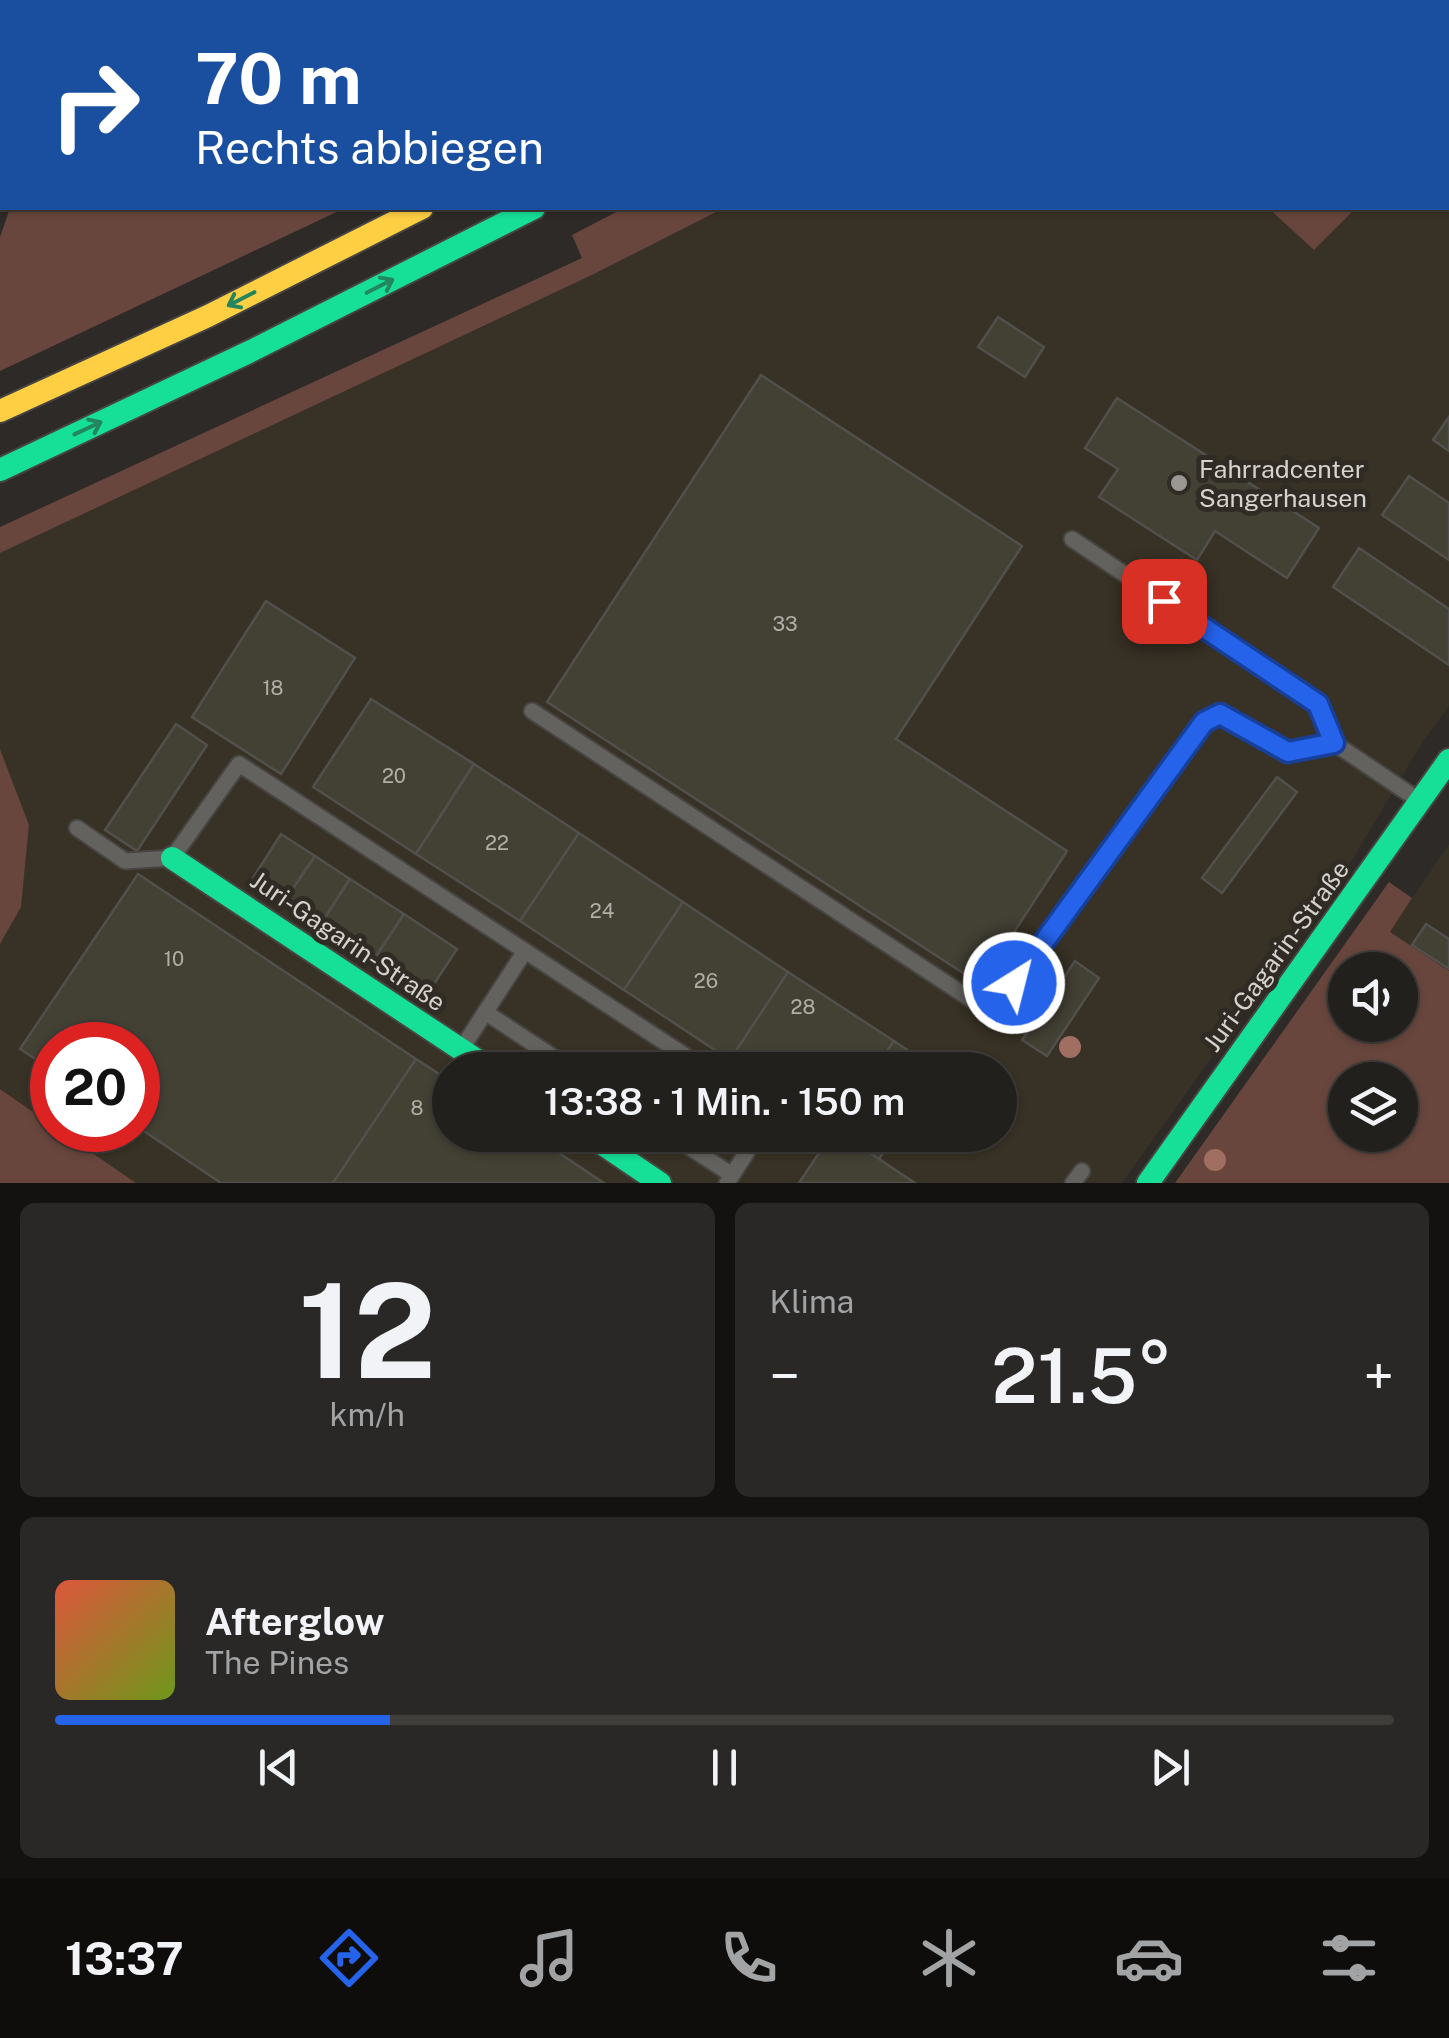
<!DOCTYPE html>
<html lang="de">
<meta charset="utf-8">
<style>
:root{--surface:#22201d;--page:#2a2826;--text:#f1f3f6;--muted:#a2a3a4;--line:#3f3e3b;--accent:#2563eb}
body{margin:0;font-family:"Public Sans",sans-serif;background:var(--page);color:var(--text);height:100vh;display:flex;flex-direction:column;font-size:38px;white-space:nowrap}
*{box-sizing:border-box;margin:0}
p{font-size:32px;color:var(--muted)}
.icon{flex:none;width:55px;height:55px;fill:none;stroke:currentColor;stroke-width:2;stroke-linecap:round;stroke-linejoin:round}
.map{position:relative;height:1183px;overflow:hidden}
.side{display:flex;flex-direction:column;gap:20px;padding:20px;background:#131210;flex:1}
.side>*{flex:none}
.top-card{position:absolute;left:0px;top:0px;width:1450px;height:210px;box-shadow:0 2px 8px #0004,0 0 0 2px var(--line);background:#1a4fa0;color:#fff;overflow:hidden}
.fabs{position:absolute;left:1328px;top:952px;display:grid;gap:20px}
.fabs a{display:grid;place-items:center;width:90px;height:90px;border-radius:50%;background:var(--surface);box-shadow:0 2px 8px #0004,0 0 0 2px var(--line);font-size:50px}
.speed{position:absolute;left:30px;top:1022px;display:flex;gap:20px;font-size:50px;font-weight:700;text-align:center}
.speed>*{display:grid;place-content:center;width:130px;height:130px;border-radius:50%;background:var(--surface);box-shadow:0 2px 8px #0004,0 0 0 2px var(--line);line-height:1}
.speed .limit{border:15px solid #d22;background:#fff;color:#111}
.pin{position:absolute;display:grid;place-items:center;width:85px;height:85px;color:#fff;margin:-42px;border-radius:20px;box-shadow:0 5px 15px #0006}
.me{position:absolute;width:110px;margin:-55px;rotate:36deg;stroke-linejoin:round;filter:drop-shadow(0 0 8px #0008)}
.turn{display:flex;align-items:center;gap:35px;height:210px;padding:0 30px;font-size:45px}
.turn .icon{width:130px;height:130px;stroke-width:2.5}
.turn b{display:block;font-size:70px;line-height:85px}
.big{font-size:75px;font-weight:600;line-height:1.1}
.side .widget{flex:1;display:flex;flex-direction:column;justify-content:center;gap:15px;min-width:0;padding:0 35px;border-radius:15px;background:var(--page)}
.side .dial{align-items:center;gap:0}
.dial b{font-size:130px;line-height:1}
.song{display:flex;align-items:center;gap:30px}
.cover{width:120px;height:120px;border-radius:15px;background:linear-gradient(135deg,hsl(10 70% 55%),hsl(80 70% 35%))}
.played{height:10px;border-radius:5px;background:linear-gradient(90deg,var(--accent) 25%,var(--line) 25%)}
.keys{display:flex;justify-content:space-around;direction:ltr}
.heat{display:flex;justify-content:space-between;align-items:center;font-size:55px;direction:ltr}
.side .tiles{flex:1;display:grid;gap:20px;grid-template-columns:1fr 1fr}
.widget:last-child{grid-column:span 2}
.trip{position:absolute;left:432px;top:1052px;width:585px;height:100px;border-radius:50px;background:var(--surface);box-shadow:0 2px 8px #0004,0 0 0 2px var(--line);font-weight:600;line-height:100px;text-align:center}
.tabs{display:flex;height:160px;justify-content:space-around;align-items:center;background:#0e0d0c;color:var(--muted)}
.tabs .icon{width:70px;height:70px}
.tabs .on{color:var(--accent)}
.tabs b{font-size:45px;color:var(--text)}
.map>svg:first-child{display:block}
</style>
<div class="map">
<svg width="1449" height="1183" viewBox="0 0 1449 1183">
<rect width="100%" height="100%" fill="#2d2a27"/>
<g fill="#383125" fill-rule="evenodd">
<polygon points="29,0 398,0 393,2"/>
<path d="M1449,112V706L1424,740L1348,867L1122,1183H136L59,1130H138V1045H52V1125L0,1089V944L21,907L29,825L0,749V553L594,274L724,208H1268L1314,250L1356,208H1448ZM450,1070H1000V1135H450Z"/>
<polygon points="1449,844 1449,971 1389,932"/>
</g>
<g fill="#68463d" fill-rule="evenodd">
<polygon points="0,0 30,2 2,2 2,170"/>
<polygon points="398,0 735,0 394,2"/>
<polygon points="1001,0 1449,0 1449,112 1448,2 997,2"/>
<polygon points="10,208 345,208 0,371 0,237"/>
<polygon points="624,208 724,208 594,274 0,553 0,527 582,258 572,235"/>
<polygon points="1268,208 1356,208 1314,250"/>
<polygon points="0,749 29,825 21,907 0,944"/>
<path d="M1389,882L1412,898L1390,932L1449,971V1183H1175ZM1345,970H1400V1025H1345ZM1345,1080H1400V1135H1345Z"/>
<polygon points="0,1089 52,1125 52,1130 59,1130 136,1183 0,1183"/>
</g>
<g fill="#434034" stroke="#52504d" stroke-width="2.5">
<polygon points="998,317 1044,347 1025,377 978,347"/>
<polygon points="761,375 1022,546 896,739 1067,851 980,984 547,702"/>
<polygon points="1117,398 1319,528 1287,578 1215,531 1197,560 1099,497 1118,469 1085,448"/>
<polygon points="1449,417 1449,451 1433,440"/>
<polygon points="1409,476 1449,503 1449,560 1382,515"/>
<polygon points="1359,548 1449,609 1449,665 1333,587"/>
<polygon points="266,601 355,658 281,774 192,717"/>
<polygon points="371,699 474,764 416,854 313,787"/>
<polygon points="176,724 207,745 137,851 105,830"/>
<polygon points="474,764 579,833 520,921 416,854"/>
<polygon points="1277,777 1297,792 1222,893 1202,878"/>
<polygon points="579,833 683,902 624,990 520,921"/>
<polygon points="281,834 315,856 286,899 253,878"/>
<polygon points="315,856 350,879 322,922 286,899"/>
<polygon points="138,874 416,1059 333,1183 221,1183 138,1127 138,1045 52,1045 52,1070 20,1049"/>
<polygon points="350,879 404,914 375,958 322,922"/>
<polygon points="683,902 788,972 730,1060 624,990"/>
<polygon points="404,914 457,949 428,993 375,958"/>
<polygon points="1426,924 1449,939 1449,969 1412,945"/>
<polygon points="1075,961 1099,978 1047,1056 1022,1040"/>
<polygon points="788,972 894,1041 874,1070 745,1070 730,1060"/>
<polygon points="894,1041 937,1070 874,1070"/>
<polygon points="416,1059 450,1081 450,1135 532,1135 604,1183 333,1183"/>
<polygon points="831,1135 843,1135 915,1183 799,1183"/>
<polygon points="843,1135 895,1135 879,1159"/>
</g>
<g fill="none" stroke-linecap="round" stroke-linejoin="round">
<defs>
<g id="lane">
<polyline points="1072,539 1318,704 1334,743"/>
<polyline points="532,711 978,1004 992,1005 1014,983 1204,722 1221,714 1288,752 1334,743 1417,799"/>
<polyline points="77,828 125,861 172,858 239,764 707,1070"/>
<polyline points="485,1012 573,1070"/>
<polyline points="462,1048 525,951"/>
<polyline points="671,1135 732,1175"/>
<polyline points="727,1183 758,1135"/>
<polyline points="1073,1183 1082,1171"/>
</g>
<g id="fast">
<polyline points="793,2 797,0"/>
<polyline points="899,2 903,0"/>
<polyline points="0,470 249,352 534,208"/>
<polyline points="172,858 492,1070"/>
<polyline points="589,1135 660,1183"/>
<polyline points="1148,1183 1449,760"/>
</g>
<polyline id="slow" points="0,411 208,316 422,208"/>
</defs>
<use href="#lane" stroke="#474542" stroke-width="19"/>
<use href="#fast" stroke="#474542" stroke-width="26"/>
<use href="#slow" stroke="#474542" stroke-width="26"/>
<use href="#lane" stroke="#63625f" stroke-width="15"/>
<use href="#fast" stroke="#16e098" stroke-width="22"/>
<use href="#slow" stroke="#ffcf43" stroke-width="22"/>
</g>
<g fill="#a06f62">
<circle cx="1070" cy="1047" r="11"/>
<circle cx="1215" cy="1160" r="11"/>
</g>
<defs><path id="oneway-shaft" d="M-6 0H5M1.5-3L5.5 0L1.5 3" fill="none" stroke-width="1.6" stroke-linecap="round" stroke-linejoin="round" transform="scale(2.5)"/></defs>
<g stroke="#23865e">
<use href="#oneway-shaft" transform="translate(380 286) rotate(-27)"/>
<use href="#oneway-shaft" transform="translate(241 299) rotate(153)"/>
<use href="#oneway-shaft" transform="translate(88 428) rotate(-25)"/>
</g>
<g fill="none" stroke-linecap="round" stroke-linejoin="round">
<defs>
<polyline id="route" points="1014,983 1204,722 1220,714 1288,752 1334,743 1318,704 1164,601"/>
</defs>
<use href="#route" stroke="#184099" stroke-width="25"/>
<use href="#route" stroke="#2563eb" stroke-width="18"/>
</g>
<circle fill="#9b9894" stroke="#302b24" stroke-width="4" cx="1179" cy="483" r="10"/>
<g text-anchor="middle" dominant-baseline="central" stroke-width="10" stroke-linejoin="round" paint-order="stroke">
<g font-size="20" fill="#b1aea8">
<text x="785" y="624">33</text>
<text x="273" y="688">18</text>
<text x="394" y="776">20</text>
<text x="497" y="843">22</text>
<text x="602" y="911">24</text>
<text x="174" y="959">10</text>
<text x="706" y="981">26</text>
<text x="803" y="1007">28</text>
<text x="417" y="1108">8</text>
</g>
<g font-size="25" fill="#d6d3ce" stroke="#302b24" text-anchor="start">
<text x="1199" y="469">Fahrradcenter<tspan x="1199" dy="29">Sangerhausen</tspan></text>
</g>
<g font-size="25" fill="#d6d3ce" stroke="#302b24">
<text transform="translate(348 941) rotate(34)">Juri-Gagarin-Straße</text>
<text transform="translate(1276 956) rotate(-54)">Juri-Gagarin-Straße</text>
</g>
</g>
</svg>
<div class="fabs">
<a><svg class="icon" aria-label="sound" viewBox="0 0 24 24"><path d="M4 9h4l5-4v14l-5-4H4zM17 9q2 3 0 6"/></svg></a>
<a><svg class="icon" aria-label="layers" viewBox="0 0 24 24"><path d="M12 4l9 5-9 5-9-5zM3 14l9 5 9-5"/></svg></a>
</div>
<div class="speed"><div class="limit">20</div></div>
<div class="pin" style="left:1164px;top:601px;background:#d93025"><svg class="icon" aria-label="arrive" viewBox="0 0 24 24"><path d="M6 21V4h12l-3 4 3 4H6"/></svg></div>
<svg class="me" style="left:1014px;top:983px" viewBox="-20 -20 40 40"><circle r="17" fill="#2563eb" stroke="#fff" stroke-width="3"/><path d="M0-11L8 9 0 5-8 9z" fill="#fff"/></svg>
<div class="trip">13:38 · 1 Min. · 150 m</div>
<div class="top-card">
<div class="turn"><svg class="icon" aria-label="right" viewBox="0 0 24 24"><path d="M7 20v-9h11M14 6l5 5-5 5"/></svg><div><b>70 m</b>Rechts abbiegen</div></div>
</div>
</div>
<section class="side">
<div class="tiles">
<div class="widget dial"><b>12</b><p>km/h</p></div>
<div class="widget"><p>Klima</p>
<div class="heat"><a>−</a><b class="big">21.5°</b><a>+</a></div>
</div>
<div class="widget">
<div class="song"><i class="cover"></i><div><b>Afterglow</b><p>The Pines</p></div></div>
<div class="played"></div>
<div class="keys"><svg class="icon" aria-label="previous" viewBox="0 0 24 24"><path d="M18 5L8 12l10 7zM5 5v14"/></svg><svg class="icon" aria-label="pause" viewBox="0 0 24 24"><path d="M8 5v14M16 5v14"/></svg><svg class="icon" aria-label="next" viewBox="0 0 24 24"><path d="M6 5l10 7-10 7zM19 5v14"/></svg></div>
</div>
</div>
</section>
<nav class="tabs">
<b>13:37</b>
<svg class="icon on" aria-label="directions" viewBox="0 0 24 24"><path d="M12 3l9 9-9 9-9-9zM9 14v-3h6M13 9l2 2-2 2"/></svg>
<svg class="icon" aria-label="music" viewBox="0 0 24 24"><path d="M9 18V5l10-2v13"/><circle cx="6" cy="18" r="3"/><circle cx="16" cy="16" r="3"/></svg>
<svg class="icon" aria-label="phone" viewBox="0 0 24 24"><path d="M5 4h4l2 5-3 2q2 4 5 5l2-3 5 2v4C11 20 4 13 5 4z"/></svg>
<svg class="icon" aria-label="climate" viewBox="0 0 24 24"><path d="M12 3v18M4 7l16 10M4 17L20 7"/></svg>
<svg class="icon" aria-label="car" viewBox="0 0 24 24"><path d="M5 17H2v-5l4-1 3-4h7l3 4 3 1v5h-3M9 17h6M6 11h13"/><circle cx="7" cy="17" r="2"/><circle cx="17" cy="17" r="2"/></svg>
<svg class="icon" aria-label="filters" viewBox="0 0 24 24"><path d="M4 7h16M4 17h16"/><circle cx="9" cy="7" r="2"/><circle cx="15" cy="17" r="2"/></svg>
</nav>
